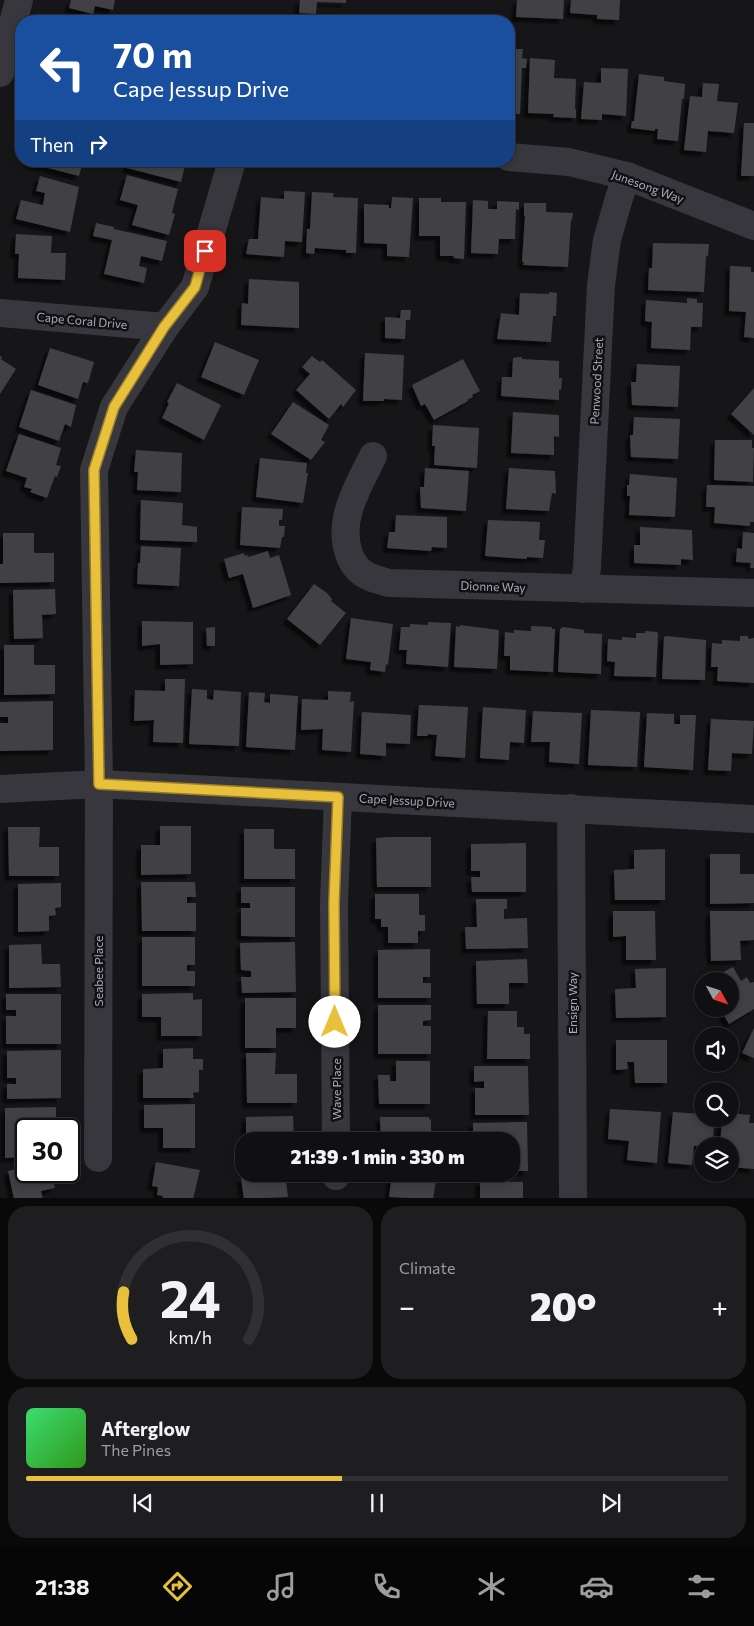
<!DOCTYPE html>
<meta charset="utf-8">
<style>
:root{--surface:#101012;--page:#1e1e20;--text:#f1f3f6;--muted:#9c9d9f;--line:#303032;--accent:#e9c03c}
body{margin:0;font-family:Commissioner,sans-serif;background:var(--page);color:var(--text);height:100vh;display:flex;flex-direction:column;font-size:19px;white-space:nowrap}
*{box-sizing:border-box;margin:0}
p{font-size:16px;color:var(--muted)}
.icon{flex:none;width:28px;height:28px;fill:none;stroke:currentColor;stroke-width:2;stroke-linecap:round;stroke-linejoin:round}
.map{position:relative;height:1198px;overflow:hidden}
.drawer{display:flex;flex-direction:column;gap:8px;padding:8px;background:#09090a;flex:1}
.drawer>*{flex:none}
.guide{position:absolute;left:15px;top:15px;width:500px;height:152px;border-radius:20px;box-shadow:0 2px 8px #0003,0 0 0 1px var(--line);background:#1a4fa0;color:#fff;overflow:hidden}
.needle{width:32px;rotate:130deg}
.tools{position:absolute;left:694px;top:972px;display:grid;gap:10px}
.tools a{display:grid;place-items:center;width:45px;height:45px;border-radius:50%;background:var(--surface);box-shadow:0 2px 8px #0003,0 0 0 1px var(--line);font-size:25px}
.speed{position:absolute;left:15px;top:1118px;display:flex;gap:10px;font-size:25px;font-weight:700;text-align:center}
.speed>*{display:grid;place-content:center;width:65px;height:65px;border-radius:50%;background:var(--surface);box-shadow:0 2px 8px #0003,0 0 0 1px var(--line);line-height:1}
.speed .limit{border:2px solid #111;border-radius:8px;background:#fff;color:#111}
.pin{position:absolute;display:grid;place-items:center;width:42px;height:42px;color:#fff;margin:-21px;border-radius:10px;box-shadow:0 2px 8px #0006}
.me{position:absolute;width:55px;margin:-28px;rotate:0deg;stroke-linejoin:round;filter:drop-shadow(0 0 4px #0008)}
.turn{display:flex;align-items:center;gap:18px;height:105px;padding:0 15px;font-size:22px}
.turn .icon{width:65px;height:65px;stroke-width:2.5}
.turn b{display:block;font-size:35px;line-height:42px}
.then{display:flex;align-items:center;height:48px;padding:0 15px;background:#0003;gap:10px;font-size:19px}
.big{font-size:38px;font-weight:800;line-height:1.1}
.drawer .card{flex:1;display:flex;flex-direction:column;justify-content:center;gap:8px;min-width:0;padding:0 18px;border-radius:20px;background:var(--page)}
.drawer .dial{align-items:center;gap:0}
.dial svg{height:130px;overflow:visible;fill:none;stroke:var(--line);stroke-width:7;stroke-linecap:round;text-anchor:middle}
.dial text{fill:var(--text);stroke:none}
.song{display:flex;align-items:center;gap:15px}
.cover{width:60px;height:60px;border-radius:8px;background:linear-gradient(135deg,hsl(140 70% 55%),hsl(110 70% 35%))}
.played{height:5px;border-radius:2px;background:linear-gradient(90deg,var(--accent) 45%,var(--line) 45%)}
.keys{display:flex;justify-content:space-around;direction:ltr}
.heat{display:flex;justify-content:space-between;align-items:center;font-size:28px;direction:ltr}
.drawer .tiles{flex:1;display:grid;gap:8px;grid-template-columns:1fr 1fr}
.card:last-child{grid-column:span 2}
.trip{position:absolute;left:235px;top:1132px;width:285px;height:50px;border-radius:20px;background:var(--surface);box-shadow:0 2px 8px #0003,0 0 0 1px var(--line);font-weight:800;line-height:50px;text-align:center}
.tab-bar{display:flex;height:80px;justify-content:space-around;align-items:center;background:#060607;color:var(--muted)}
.tab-bar .icon{width:35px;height:35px}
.tab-bar .active{color:var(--accent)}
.tab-bar b{font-size:22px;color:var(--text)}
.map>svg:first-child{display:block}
</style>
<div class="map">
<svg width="754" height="1199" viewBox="0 0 754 1199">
<defs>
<filter id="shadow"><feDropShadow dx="-4.5" dy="4.5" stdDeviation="1" flood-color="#0009"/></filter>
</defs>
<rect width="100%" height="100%" fill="#161618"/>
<g fill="#404145" filter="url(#shadow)">
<polygon points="71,0 115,0 113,10 95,6 93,14 69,8"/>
<polygon points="300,0 346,0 346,3 317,2 316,14 299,13"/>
<polygon points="517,0 564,0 563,19 516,17"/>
<polygon points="571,0 620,0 619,20 597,19 597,15 570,13"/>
<polygon points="510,49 523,49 522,58 527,59 526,68 522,68 520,114 509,114 509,55 510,55"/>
<polygon points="530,58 555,60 554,78 576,79 575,109 576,109 576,118 553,117 554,114 528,113"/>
<polygon points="601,68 628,69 626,116 602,114 602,120 581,119 584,82 601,83"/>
<polygon points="639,74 664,77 664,81 685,84 684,99 682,99 678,141 657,139 658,129 655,129 655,131 631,128 632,121 634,121"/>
<polygon points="703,83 719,84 717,101 738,103 734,133 708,131 706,152 684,150 690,96 702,97"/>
<polygon points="744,123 754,123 754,176 741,176"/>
<polygon points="29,161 83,161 79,176 29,163"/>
<polygon points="129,161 185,161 186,162 181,182 127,168"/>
<polygon points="127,175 178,189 172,213 175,214 169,235 132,225 138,205 120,200"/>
<polygon points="40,176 79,187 70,232 16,219 21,200 43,205 45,193 36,191"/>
<polygon points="284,191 305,192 302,242 285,241 284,257 246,254 249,239 258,239 261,197 284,199"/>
<polygon points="312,192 334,193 333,197 358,198 356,253 346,253 346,250 315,248 314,254 306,253 307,229 310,229"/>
<polygon points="392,197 413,198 409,257 387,256 387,244 364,243 364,204 389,205 389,208 391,208"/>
<polygon points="419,198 441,198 441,202 466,202 464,259 453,258 454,256 440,256 440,236 419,236"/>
<polygon points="473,200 488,201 488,209 497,209 497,201 519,202 519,210 516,209 515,239 499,239 498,254 471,253"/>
<polygon points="524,203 546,203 546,212 573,213 572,220 571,220 568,267 523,265 524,262 522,262 525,216 524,216"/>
<polygon points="96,223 114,227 114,229 167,241 162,261 141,256 139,266 147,268 144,283 104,274 112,240 93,236"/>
<polygon points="16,234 52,236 51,253 66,253 65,280 18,278 19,254 15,254"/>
<polygon points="653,243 709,244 708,256 706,256 704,292 648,290 649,268 652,268"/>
<polygon points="730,266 751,267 751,272 754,272 754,338 744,337 746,312 729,311"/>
<polygon points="249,279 299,282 299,328 241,325 242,303 248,304"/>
<polygon points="549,292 557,293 556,316 553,316 551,342 497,339 501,313 519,315 520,293 549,294"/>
<polygon points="687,298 697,299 697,303 703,303 702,327 691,327 690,350 651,348 652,322 645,321 646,300 687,303"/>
<polygon points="401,310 411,310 410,320 406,320 405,339 385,338 385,317 400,318"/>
<polygon points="215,342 259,360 244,395 201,377"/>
<polygon points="50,348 94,362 88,383 83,382 78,399 38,385"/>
<polygon points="365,353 404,355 402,400 384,399 384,401 363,401"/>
<polygon points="0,356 2,357 1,359 16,369 0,394"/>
<polygon points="312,356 320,362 322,360 356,390 343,407 341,404 329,419 296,390 310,374 302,367"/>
<polygon points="519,357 522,357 522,359 559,361 559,378 562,378 561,390 559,390 559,400 501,396 502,377 512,377 513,358"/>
<polygon points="463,359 480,391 472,395 473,397 467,400 468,401 434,420 425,404 421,406 412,385"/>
<polygon points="637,364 680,366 678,407 632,405 631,382 636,382"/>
<polygon points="177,383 221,405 204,440 162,418 169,403 167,402"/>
<polygon points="754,388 754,435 731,414"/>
<polygon points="31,390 76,405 71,427 65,424 59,441 19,427"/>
<polygon points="293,402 329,425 321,440 325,442 311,460 271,434"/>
<polygon points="513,412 559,415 559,437 554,436 554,455 511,453"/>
<polygon points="634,417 680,419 678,459 631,457 630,435 633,435"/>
<polygon points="433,425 479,428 477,468 434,465 435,446 432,446"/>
<polygon points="19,434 61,448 56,465 61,466 57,477 55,476 47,498 30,492 32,489 24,487 27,478 6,471"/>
<polygon points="715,440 752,440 752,448 754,448 753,482 714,480"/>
<polygon points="136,450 182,453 181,492 137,490 138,472 134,472"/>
<polygon points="260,458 307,463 306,473 308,473 303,503 256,497"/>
<polygon points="425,468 469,471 466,511 421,508 420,487 424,487"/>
<polygon points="509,468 555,471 556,494 552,493 549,511 506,509"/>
<polygon points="630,474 677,478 675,517 629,515 630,496 627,496 627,485 629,485"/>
<polygon points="707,485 754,486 754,522 750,522 750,526 714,523 715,507 706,507"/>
<polygon points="141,500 183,503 182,525 197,527 197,542 140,540"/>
<polygon points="242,507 283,509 282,520 279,520 279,526 285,526 284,537 282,537 280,548 240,545"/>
<polygon points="396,515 447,517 447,548 432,547 431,551 387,548 389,532 395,532"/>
<polygon points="488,520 540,522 539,540 545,540 543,558 527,557 527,559 485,556"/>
<polygon points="640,527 692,530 693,560 681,559 681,565 634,563 634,545 640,545"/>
<polygon points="743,532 754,533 754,568 750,568 751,563 736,562 737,548 742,549"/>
<polygon points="3,533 34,533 34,553 54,553 54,582 0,583 0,564 3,564"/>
<polygon points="141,546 181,548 179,586 137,584 138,563 140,563"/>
<polygon points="268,551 270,558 279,555 291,595 253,608 243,574 229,578 224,559 244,553 245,556 248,555 248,557"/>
<polygon points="314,584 327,593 332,599 331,601 346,613 320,645 287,619"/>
<polygon points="55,589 56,614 42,615 43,638 14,639 13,590"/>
<polygon points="351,618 393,624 388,665 386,664 385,672 370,670 371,662 346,659"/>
<polygon points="142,621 193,622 193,664 160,665 160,644 142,646"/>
<polygon points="428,622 451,623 448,667 406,664 407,650 399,650 401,627 410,627 410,624 428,625"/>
<polygon points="460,625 499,630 497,669 454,667 456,626 460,627"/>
<polygon points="531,626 552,627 552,629 555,629 553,672 510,670 510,656 504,656 505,632 514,633 514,630 531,631"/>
<polygon points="215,627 215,646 207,646 206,628"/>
<polygon points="563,627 584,630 584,633 602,634 601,674 558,672 560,629"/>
<polygon points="645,631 657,632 658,634 656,677 614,676 615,662 607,661 608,639 622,640 622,637 636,638 636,633 645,633"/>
<polygon points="666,636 706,640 705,680 662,679 664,637"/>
<polygon points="740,636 748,636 748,639 754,638 754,683 717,681 718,667 711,667 712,643 722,644 722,640 740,641"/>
<polygon points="4,645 34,645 34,665 55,665 55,694 4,695"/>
<polygon points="165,679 185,679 183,743 153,742 154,720 134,721 135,690 165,691"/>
<polygon points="192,689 207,690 207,699 213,700 214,690 241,692 239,746 189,744"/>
<polygon points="328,691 351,692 350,702 354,701 351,752 322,750 323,729 301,730 302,699 328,700"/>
<polygon points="249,692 265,693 264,702 270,703 270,694 298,696 295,750 246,747"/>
<polygon points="53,701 53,750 0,751 0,723 8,723 8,717 0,717 0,702"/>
<polygon points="419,705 468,707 465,758 435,756 437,735 427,734 428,736 417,736"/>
<polygon points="483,707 526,710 524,743 510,742 509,760 480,758"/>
<polygon points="591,710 640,712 637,767 588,765"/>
<polygon points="533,711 582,713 579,764 549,762 550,742 531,742"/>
<polygon points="362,712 411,715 410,744 386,743 386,756 360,754"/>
<polygon points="647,713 674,714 674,724 680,724 680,715 696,715 693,770 644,767"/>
<polygon points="711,719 754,721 752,754 732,753 731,771 708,770"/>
<polygon points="160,826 191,826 191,874 141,875 141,845 160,845"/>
<polygon points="8,827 40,827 39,847 59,847 59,876 9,876"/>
<polygon points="244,829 274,829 274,849 295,849 295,879 244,879"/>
<polygon points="388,837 431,837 431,887 377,887 376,838"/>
<polygon points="526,843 526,892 472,892 471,877 480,877 480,871 471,871 471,844"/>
<polygon points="665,849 665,900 615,900 614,870 634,869 634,850"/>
<polygon points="710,854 740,854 740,874 754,874 754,903 710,904"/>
<polygon points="141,882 195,882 196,897 187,897 187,903 196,903 196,931 142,931"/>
<polygon points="61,883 61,907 55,908 56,915 49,916 49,931 18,932 18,884"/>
<polygon points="241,887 295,887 295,937 241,936 241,908 250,908 250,903 241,903"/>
<polygon points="375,894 419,894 419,915 425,915 425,931 418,931 418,943 388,943 388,927 381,927 381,919 375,919"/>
<polygon points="476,899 507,899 507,909 504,909 504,919 527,918 528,948 466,949 465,927 477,927"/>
<polygon points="613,911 655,911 656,960 626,960 626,936 613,937"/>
<polygon points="710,911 754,911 754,940 740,941 741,960 711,961"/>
<polygon points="142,937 195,937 195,965 187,965 187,971 195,971 195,986 142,986"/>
<polygon points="295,942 296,992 242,993 241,977 251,977 251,971 241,970 240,943"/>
<polygon points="41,944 42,964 60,964 61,987 9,988 9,945"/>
<polygon points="430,949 430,977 423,977 423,983 431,983 431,998 378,998 378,950"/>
<polygon points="527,959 528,983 509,983 509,1004 477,1004 476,961"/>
<polygon points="733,967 741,981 747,977 750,983 754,982 754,1009 729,1024 720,1009 730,1009 730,981 706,981"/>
<polygon points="666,968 666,1017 616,1018 615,989 636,988 635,969"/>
<polygon points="193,993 193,1000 202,999 202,1036 161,1036 161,1017 142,1017 142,994"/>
<polygon points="6,994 61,994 61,1044 6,1044 6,1016 16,1016 16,1010 6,1010"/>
<polygon points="245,998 296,998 296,1028 276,1028 276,1048 245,1048"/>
<polygon points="378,1005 431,1005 431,1020 423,1021 423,1026 431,1026 431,1054 378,1054"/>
<polygon points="488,1011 517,1011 517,1027 524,1027 524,1034 530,1034 530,1059 487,1059"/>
<polygon points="754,1028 754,1058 742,1053"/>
<polygon points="616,1040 667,1040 667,1083 635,1083 634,1062 627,1062 628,1069 616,1070"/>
<polygon points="193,1048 193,1059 203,1059 203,1070 199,1070 199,1092 193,1093 194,1098 143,1098 143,1069 163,1068 163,1049"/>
<polygon points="61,1050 61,1098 7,1099 7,1084 16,1084 16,1078 7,1078 7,1051"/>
<polygon points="246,1053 276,1053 275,1074 297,1074 297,1103 247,1103"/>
<polygon points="396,1061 430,1061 430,1104 379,1104 378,1075 390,1075 390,1081 396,1081"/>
<polygon points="474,1066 528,1066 529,1115 475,1115 475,1088 484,1088 484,1081 474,1082"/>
<polygon points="195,1104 195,1148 163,1148 163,1128 144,1128 144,1105"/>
<polygon points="56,1107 56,1129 26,1129 26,1157 5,1158 5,1108"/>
<polygon points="610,1109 661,1112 657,1163 627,1160 629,1141 608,1139"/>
<polygon points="673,1112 702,1114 702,1119 714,1119 713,1146 694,1146 692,1165 668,1163"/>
<polygon points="730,1113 750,1115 749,1123 754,1123 754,1169 730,1167 730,1146 720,1146 722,1119 730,1119"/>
<polygon points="293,1116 294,1139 278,1139 278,1141 246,1141 246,1117"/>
<polygon points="380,1117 429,1117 429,1120 431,1119 431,1141 381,1141"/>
<polygon points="527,1122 528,1171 511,1171 511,1141 473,1141 473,1123"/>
<polygon points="156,1162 200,1170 193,1199 162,1199 163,1196 157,1195 158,1187 152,1186"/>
<polygon points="26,1167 26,1171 51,1171 55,1188 41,1191 43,1199 14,1199 8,1171"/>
<polygon points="276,1174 285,1174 288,1197 244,1199 241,1178"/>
<polygon points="392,1174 436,1180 433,1199 389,1197"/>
<polygon points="480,1181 523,1182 523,1199 480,1199"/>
</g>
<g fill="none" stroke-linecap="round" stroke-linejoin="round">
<g stroke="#37373d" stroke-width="28">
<polyline points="0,73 19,0"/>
<polyline points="509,157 569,162 627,176 754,226"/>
<polyline points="0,313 165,327"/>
<path d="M373,456C358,487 337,519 349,554C352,562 358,571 366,575C372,579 381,580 388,583L754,593"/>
<polyline points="583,589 587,568 601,285 607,240 619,198 627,176"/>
<polyline points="0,789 99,784 754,819"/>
<polyline points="571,808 573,1199"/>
<polyline points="336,1141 334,903 338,797"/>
<polyline points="98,1158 99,784 94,470 114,407 165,327 195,287 232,161"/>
<polyline points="336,1174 336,1176"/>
</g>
</g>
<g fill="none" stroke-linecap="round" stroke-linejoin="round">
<defs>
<polyline id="route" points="205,251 195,287 164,327 114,407 94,470 99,784 338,797 334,903 335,1022"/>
</defs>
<use href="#route" stroke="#977d27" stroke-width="12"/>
<use href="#route" stroke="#e9c03c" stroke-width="9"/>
</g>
<g text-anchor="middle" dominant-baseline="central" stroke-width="5" stroke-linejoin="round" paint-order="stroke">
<g font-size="12" fill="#a9acb7" stroke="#111113">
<text transform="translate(648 186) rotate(20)">Junesong Way</text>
<text transform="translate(82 320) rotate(5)">Cape Coral Drive</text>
<text transform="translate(596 381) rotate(-87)">Penwood Street</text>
<text transform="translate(493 586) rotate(2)">Dionne Way</text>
<text transform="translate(407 800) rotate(3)">Cape Jessup Drive</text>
<text transform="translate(98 971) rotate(-90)">Seabee Place</text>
<text transform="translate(572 1003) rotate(-90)">Ensign Way</text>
<text transform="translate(336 1089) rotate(-90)">Wave Place</text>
</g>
</g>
</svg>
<div class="tools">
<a><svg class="needle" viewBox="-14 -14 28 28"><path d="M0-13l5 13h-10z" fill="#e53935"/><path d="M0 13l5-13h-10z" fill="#9c9d9f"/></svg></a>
<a><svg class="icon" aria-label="sound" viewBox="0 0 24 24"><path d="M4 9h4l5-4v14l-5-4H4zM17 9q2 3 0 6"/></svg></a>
<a><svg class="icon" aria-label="search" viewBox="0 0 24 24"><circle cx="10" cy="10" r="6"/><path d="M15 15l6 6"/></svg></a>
<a><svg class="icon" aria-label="layers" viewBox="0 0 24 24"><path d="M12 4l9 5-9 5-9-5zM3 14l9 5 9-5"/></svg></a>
</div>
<div class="speed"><div class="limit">30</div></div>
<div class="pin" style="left:205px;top:251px;background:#d93025"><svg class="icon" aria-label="arrive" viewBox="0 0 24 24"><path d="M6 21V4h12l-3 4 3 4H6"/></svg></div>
<svg class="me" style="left:335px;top:1022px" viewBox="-20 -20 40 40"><circle r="19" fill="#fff"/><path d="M0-13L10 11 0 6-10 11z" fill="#e9c03c"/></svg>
<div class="trip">21:39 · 1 min · 330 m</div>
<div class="guide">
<div class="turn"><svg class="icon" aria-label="left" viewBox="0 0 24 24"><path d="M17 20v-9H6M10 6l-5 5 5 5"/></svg><div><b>70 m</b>Cape Jessup Drive</div></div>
<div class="then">Then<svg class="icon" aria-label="right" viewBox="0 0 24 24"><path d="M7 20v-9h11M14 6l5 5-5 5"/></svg></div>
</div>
</div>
<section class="drawer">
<div class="tiles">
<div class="card dial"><svg viewBox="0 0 100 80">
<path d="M14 69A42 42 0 1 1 86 69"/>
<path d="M14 69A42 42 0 0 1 9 40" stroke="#e9c03c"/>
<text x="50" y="56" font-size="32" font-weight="700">24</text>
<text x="50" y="72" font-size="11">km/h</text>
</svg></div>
<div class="card"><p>Climate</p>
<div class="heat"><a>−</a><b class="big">20°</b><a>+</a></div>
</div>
<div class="card">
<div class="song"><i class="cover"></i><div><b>Afterglow</b><p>The Pines</p></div></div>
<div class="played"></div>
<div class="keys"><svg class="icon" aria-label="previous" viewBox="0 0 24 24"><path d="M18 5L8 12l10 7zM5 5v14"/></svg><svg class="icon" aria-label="pause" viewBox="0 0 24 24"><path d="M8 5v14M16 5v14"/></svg><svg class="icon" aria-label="next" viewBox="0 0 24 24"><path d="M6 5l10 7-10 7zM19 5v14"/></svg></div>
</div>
</div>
</section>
<nav class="tab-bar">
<b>21:38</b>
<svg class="icon active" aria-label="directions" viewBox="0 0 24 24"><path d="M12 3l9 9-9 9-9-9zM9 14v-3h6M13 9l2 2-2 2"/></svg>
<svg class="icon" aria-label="music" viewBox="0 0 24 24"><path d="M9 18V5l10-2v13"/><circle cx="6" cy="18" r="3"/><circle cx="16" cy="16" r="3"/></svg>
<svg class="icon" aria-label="phone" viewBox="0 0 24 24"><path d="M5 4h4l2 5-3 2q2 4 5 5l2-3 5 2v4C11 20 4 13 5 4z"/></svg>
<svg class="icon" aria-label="climate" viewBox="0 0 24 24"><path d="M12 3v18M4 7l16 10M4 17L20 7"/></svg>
<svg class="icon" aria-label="car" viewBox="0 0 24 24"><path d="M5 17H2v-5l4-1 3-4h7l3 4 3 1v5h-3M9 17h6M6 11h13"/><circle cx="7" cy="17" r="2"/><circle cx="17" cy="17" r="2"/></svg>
<svg class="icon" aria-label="filters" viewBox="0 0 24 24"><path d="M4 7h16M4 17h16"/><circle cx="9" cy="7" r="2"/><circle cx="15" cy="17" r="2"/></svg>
</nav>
